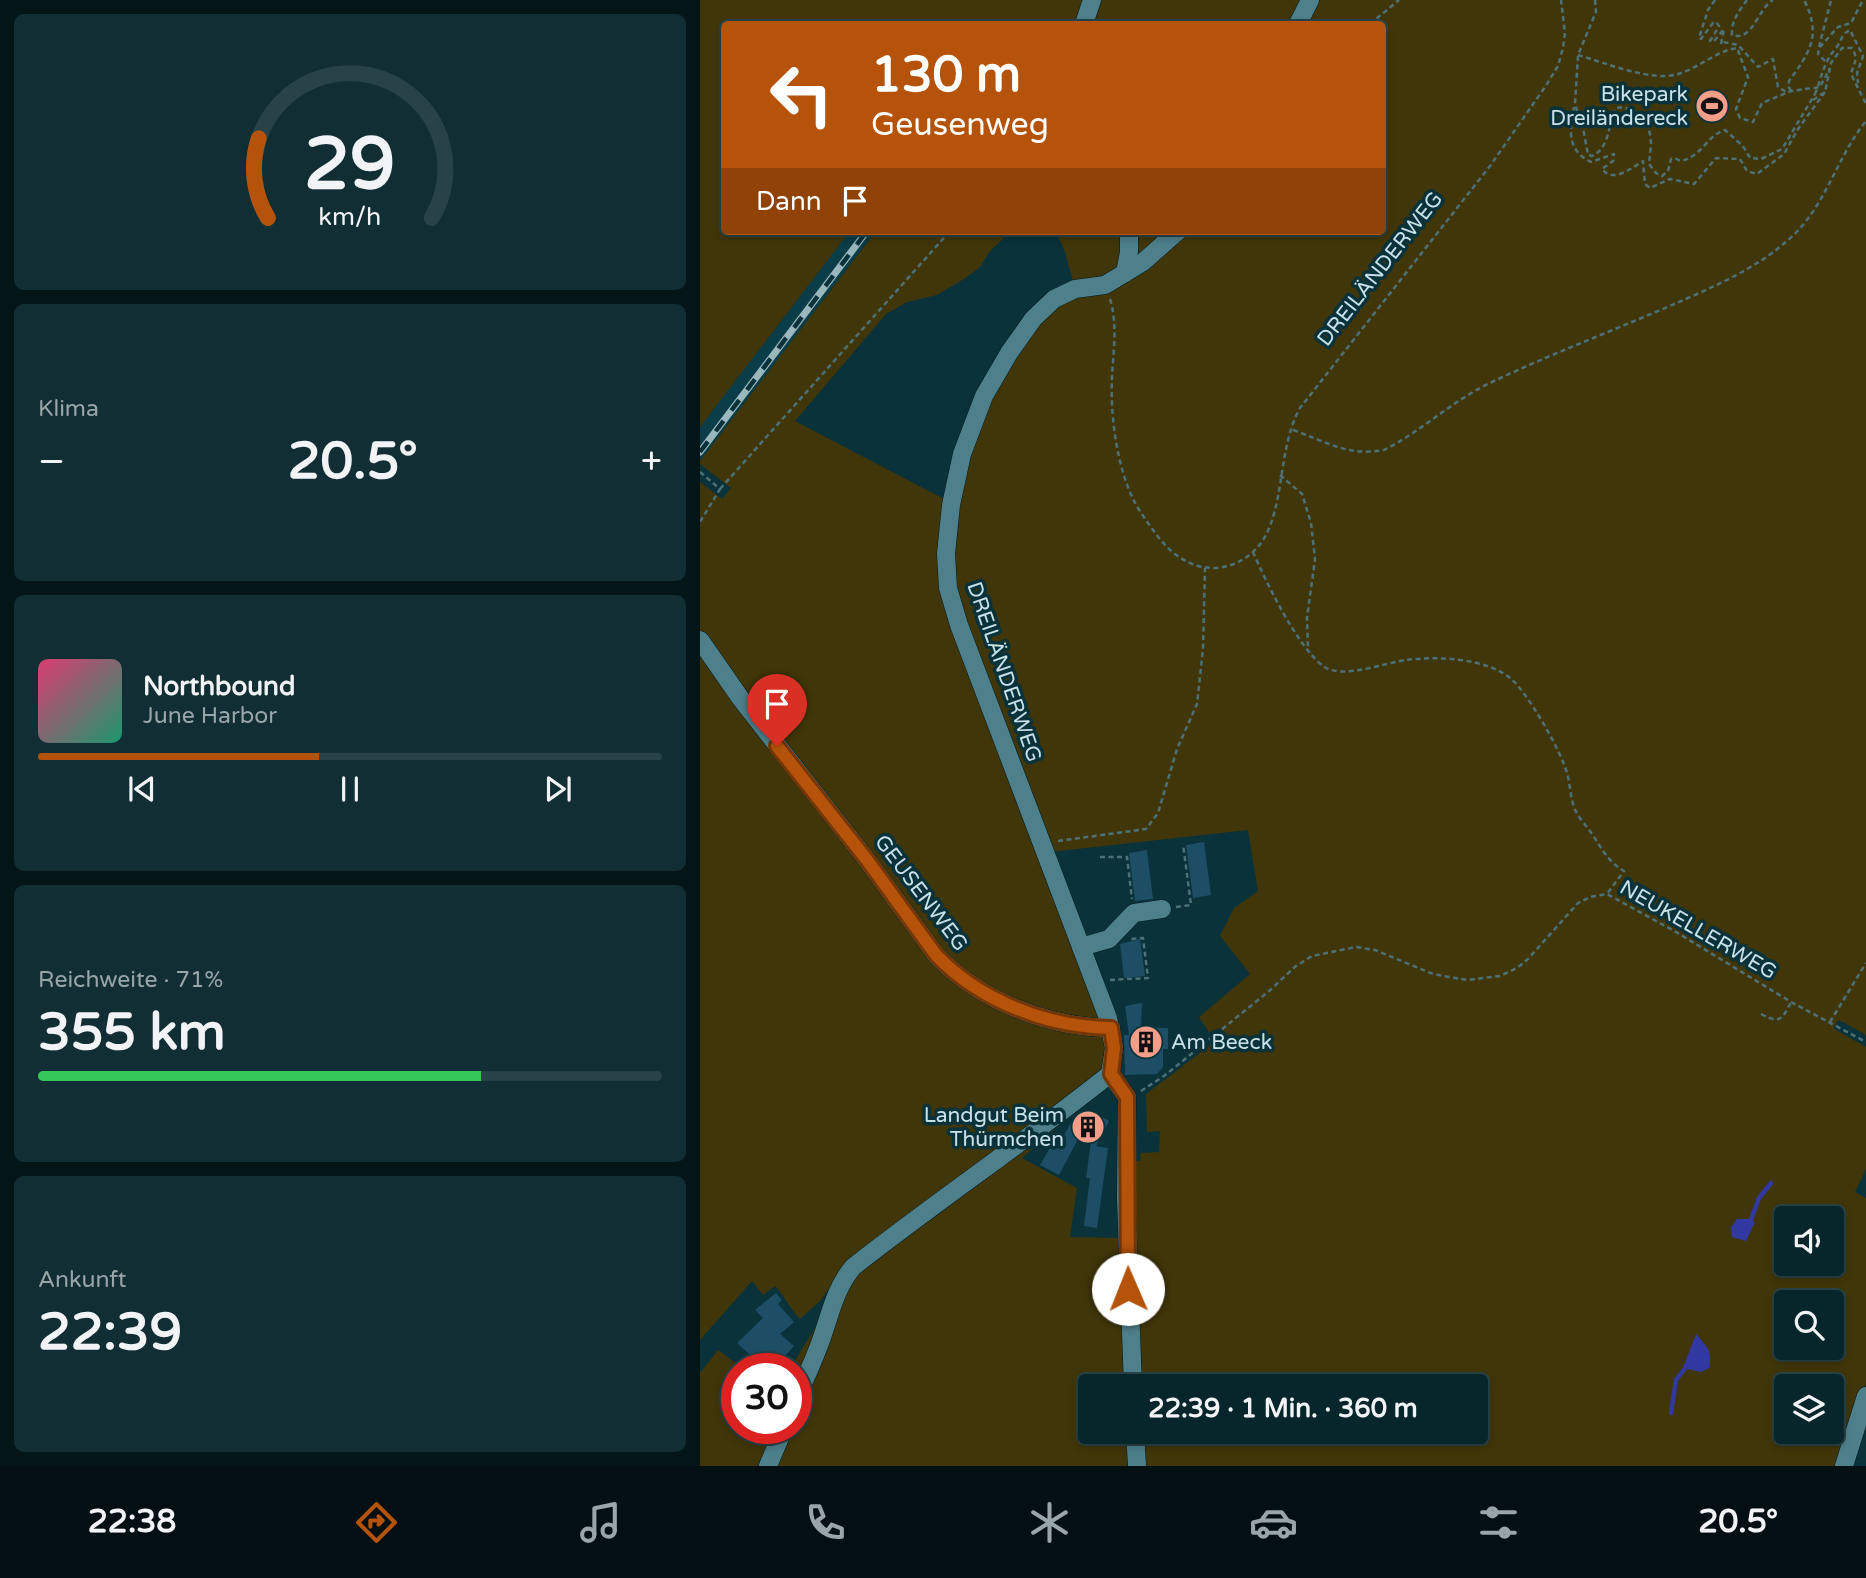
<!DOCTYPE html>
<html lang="de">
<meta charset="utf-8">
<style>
:root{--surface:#07262c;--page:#102e34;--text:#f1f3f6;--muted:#98a5a9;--line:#284348;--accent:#b45309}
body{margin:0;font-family:"Varela Round",sans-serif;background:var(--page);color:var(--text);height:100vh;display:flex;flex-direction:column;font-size:26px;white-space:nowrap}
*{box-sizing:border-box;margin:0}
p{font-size:23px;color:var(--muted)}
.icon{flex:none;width:38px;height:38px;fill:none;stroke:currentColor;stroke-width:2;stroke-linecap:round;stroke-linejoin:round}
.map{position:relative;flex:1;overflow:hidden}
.drawer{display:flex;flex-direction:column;gap:14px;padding:14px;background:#041518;width:700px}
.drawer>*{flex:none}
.guide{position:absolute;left:21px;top:21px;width:665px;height:214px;border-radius:7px;box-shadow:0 4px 10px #0003,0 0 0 2px var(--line);background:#b45309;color:#fff;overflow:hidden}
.fabs{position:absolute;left:1074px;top:1206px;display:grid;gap:14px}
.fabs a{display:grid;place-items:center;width:70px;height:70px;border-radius:7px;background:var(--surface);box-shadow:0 4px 10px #0003,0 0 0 2px var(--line);font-size:35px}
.speed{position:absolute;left:21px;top:1353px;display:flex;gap:14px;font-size:35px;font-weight:700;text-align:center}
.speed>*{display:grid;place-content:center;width:91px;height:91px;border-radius:50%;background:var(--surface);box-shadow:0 4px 10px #0003,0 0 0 2px var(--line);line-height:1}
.speed .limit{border:10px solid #d22;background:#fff;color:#111}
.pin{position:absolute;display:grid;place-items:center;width:60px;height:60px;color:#fff;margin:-72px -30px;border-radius:50% 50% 50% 0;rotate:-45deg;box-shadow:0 0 7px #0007}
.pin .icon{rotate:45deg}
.me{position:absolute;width:77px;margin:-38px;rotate:359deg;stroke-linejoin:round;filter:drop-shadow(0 0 5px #0008)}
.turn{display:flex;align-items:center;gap:24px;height:147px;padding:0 35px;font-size:32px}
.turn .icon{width:91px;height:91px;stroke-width:2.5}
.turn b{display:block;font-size:49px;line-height:60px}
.then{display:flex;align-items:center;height:66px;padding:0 35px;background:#0003;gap:14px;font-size:26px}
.big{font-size:52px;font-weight:700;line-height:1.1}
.drawer .tile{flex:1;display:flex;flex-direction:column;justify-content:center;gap:10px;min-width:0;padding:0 24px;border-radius:10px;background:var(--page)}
.drawer .dial{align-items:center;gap:0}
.dial svg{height:182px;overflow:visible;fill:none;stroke:var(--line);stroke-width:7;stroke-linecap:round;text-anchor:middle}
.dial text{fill:var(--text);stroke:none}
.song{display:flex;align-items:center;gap:21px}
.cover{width:84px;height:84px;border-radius:10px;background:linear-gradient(135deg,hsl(340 70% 55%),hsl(160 70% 35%))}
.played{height:7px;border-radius:4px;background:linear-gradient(90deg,var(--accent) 45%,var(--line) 45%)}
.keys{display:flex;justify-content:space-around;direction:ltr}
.heat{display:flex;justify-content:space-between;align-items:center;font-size:38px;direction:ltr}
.charge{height:10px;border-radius:5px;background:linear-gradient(90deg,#34c759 71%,var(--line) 0)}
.trip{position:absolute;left:378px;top:1374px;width:410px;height:70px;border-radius:7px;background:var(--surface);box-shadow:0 4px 10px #0003,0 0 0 2px var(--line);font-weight:700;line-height:70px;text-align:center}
.dock{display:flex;height:112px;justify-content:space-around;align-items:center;background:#030f12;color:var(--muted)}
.dock .icon{width:49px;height:49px}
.dock .selected{color:var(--accent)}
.dock b{font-size:32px;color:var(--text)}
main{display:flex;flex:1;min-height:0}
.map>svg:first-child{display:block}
</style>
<main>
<section class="drawer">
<div class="tile dial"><svg viewBox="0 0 100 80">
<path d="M14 69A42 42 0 1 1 86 69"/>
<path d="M14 69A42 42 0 0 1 10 34" stroke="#b45309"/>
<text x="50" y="56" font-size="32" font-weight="700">29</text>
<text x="50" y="72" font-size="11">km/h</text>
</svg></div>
<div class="tile"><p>Klima</p>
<div class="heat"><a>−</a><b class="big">20.5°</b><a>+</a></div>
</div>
<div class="tile">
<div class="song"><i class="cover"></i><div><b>Northbound</b><p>June Harbor</p></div></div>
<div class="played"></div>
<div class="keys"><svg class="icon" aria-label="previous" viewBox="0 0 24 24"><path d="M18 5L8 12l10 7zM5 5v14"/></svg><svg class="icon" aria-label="pause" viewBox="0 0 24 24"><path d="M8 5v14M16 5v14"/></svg><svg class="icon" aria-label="next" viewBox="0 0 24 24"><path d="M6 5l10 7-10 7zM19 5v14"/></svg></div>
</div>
<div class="tile"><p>Reichweite · 71%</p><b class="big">355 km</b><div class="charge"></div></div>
<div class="tile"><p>Ankunft</p><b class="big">22:39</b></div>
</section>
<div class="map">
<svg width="1166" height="1466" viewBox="0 0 1166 1466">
<rect width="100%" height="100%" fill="#09323a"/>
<polygon fill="#0a3d47" points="150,231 176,231 0,461 0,427"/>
<g fill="#413609" fill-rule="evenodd">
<path d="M0,0H1166V1035L1139,1020L1133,1028L1166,1047V1169L1155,1192L1166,1198V1384L1140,1466H443L442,1432H775V1386H440L430,1161H440L441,1153L459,1152L460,1131L447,1132L446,1094L526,1033L520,1028L509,1032L499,1017L550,974L520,936L534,908L558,891L548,830L350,852L254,585L250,554L266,455L313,355L374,285L365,252L356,231H682V24H307L304,20L299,24H24V231H150L0,427ZM1087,1218H1132V1264H1087ZM1087,1302H1132V1348H1087ZM1087,1386H1132V1432H1087Z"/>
<path d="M176,231H319L305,237L290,251L280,267L264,279L237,295L207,302L186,314L95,421L244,499L240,556L404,1019L362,1018L272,981L220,926L178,861L80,738L40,682L28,689L269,987L404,1037L408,1052L406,1064L390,1082L367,1118L322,1158L377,1188L370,1237L423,1238L427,1386H390V1432H427V1466H72L89,1428H96V1412L125,1346L138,1276L120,1301L100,1319C90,1308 85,1297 75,1286L63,1295L52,1281L0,1340V482L22,499L31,488L0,464V461Z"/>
<polygon points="115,1328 119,1329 96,1384 96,1368 78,1368 83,1364 93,1364"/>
<polygon points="18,1350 42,1368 37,1368 37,1428 78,1428 61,1466 0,1466 0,1373"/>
</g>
<g fill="#3238a1">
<polygon points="1037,1219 1049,1219 1055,1222 1046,1241 1032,1237 1031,1227"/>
<path d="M996,1334C1007,1347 1013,1351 1009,1368L1001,1372L983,1368Z"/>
</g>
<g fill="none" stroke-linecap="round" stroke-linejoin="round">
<g stroke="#3238a1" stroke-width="4.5">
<polyline points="1049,1225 1059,1198 1071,1183"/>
<polyline points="971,1413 976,1380 989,1363"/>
</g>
</g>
<g fill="#1d4e66">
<polygon points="504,842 511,895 493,898 486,845"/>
<polygon points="447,850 453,899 435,901 429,853"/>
<polygon points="440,939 445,976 424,978 420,944"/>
<polygon points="442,1003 441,1027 468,1028 468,1049 463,1049 463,1067 457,1074 425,1075 424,1035 429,1035 425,1006"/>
<polygon points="395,1113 409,1121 396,1146 408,1148 397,1228 384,1226 390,1178 386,1178"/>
<polygon points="375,1116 387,1122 359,1175 340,1165 355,1139 360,1142"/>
<polygon points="76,1293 82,1300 78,1304 94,1322 80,1334 94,1346 74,1368 64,1368 37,1343 63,1318 55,1310"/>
</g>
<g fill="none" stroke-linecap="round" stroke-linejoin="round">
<defs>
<g id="minor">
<polyline points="384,24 392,0"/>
<polyline points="598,24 610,0"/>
<polyline points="425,273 429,252 429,231"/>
<path d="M0,640L41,699L167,860L236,955C280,1001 347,1027 411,1028"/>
<polyline points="381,947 409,939 434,913 462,909"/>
<polyline points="433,1386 426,1198 427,1097 410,1074 414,1048 408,1018 259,625 248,588 246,554 251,505 262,454 284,396 309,353 333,319 354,299 375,289 405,285 443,262 478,231"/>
<path d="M96,1400C104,1381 113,1362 120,1343C130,1316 134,1290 153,1267C237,1201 326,1141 410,1074"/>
<polyline points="435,1432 437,1466"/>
<polyline points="68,1466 84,1428"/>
<polyline points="1144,1466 1166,1396"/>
</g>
</defs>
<use href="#minor" stroke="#00181d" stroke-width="19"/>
<g stroke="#4e7178" stroke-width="2.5" stroke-dasharray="5 3.5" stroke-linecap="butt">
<path d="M895,0L896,12L878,55L875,104L884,133L888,155L892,156C910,148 908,124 916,108C931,104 947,120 950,134C952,144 950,154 949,164L956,173L962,176L968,171L971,159L975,158L980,161C1001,158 1007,135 1025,130L1043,146L1050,158L1061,159L1082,149L1115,94"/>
<polyline points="1015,0 1008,10 999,38 1001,39 1013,23 1016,22 1019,26 1010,41 1015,40 1024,29 1021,44 1023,42 1038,45 1058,67 1073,59 1078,87 1088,93"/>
<path d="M1047,0C1039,11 1031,21 1032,35C1053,42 1058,8 1073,0"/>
<polyline points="670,24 699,0"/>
<polyline points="1119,47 1131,0"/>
<path d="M878,55C906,63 951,82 978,74C999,68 1016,51 1037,48L1048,77L1036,109L1040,118L1053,122L1062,103L1091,91L1120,87L1130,68"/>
<polyline points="1125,61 1118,54 1119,48 1138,27 1151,23 1163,0"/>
<path d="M1118,86C1123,70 1126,60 1136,48C1142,41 1141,34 1150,30L1163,56L1157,73L1158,83"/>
<path d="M1091,91L1088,86L1089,81C1110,52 1122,35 1104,0"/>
<path d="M1113,100L1125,92L1131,63L1142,48H1152C1159,60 1154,62 1151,74L1166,104"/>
<path d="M874,107C870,130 866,150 891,162L914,154L913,161L902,169C913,184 933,167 943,161L945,184L950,188L970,179L994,184L1016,158L1040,159L1047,171L1057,174L1084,154L1098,129L1125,92"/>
<path d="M410,299C418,324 413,353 412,378C410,415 417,466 433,499C439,511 448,523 456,534C470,553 489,568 514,568C533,568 553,556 563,540C585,505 578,447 600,408L790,166L845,87L858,66L863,48L865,33L861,0"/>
<path d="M593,430C625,441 648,457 684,450C722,431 753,400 792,382C851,354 912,331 972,305C1011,288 1056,269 1088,240C1125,209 1136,158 1166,121"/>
<polyline points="0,472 20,489 0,522"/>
<polyline points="580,475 602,494 611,523 615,559 607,618 608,648"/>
<polyline points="20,489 250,231"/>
<path d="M553,552C566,582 597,646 623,666C641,680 684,663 706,660C738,656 783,658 809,677C827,691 861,751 867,773C870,783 870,794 873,804C876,815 884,823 890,831C901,847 907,861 924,871L907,894"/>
<polyline points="358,841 446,829 458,813 477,749 497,704 503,649 505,568"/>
<polyline points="400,857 427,857 432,899"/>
<polyline points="476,907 491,905 483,844"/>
<polyline points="410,980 448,978 443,938 430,939"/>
<path d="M1061,1014C1080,1024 1082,1020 1091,1002"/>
<polyline points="1130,1022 1166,963"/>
<polyline points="441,1091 464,1076 568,992 596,966 612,956 656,947 675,950 733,974 749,977 767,980 800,976 817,968 828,959 878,903 890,897 907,894 976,932 1091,1002 1166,1042"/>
</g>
<use href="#minor" stroke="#4e808c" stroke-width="18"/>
<defs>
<polyline id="rail" points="0,452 167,231"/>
</defs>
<use href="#rail" stroke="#9ab7bd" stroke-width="7"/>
<use href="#rail" stroke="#09323a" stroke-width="4.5" stroke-dasharray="13" stroke-linecap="butt"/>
<polyline stroke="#4e7178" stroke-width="2.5" stroke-dasharray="5 3.5" stroke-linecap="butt" points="1115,94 1118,86"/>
</g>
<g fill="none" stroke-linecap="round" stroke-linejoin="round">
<defs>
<path id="route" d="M77,746L167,860L236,955C280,1001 347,1027 411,1028L414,1048L411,1074L427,1097L428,1289"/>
</defs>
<use href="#route" stroke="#753606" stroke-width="18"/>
<use href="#route" stroke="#b45309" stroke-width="12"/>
</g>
<defs>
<symbol id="stadium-disc" viewBox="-11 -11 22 22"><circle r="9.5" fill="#f49e89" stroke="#09323a"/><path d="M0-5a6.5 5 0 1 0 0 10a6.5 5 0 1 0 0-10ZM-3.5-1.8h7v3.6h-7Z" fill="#111"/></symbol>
<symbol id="building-disc" viewBox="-11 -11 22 22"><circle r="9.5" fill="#f49e89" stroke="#09323a"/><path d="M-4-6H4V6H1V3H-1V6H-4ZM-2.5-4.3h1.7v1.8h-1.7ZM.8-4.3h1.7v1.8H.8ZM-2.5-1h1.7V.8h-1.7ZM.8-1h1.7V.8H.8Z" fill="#111"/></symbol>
</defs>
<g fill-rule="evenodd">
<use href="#stadium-disc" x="993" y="87" width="38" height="38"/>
<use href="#building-disc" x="427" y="1023" width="38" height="38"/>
<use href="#building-disc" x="369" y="1108" width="38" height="38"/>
</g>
<g text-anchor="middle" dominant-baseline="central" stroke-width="7" stroke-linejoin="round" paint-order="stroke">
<g font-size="21" fill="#c9e2e8" stroke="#09323a" text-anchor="end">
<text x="988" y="94">Bikepark<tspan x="988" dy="24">Dreiländereck</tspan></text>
<text x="471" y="1042" text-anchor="start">Am Beeck</text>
<text x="364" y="1115">Landgut Beim<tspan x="364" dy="24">Thürmchen</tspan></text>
</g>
<g font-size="21" fill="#c9e2e8" stroke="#09323a">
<text transform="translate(680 269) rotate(-52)">DREILÄNDERWEG</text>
<text transform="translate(304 672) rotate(71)">DREILÄNDERWEG</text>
<text transform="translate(221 893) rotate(53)">GEUSENWEG</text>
<text transform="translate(998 930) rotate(30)">NEUKELLERWEG</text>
</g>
</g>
</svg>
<div class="fabs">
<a><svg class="icon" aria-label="sound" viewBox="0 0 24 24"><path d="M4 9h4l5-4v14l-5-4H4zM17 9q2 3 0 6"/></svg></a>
<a><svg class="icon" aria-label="search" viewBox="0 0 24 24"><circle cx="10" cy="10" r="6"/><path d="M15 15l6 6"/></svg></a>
<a><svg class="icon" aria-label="layers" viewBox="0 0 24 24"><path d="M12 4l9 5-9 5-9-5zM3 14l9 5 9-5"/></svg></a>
</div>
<div class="speed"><div class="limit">30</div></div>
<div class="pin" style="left:77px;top:746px;background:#d93025"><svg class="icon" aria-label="arrive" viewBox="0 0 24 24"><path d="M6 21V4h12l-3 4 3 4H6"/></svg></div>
<svg class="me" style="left:428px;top:1289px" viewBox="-20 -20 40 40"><circle r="19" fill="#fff"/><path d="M0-13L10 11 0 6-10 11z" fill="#b45309"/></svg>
<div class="trip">22:39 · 1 Min. · 360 m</div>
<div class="guide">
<div class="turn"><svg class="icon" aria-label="left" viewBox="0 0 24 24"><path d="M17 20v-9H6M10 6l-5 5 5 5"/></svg><div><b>130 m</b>Geusenweg</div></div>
<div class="then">Dann<svg class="icon" aria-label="arrive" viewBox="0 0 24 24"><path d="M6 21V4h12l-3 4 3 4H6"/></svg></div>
</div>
</div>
</main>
<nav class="dock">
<b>22:38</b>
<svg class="icon selected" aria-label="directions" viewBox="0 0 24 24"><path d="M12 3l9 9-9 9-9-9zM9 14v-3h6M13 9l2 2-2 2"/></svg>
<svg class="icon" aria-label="music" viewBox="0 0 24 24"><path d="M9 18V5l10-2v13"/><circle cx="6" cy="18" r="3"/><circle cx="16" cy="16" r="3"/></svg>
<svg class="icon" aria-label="phone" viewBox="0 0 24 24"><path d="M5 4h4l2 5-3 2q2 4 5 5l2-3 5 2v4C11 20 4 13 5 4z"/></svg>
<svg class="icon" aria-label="climate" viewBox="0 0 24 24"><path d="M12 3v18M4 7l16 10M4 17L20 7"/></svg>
<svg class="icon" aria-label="car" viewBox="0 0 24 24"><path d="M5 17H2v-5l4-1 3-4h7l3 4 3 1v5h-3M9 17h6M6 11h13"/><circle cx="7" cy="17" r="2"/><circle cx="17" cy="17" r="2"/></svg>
<svg class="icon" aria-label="filters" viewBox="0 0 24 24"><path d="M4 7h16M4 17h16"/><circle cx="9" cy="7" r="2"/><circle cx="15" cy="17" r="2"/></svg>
<b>20.5°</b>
</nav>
